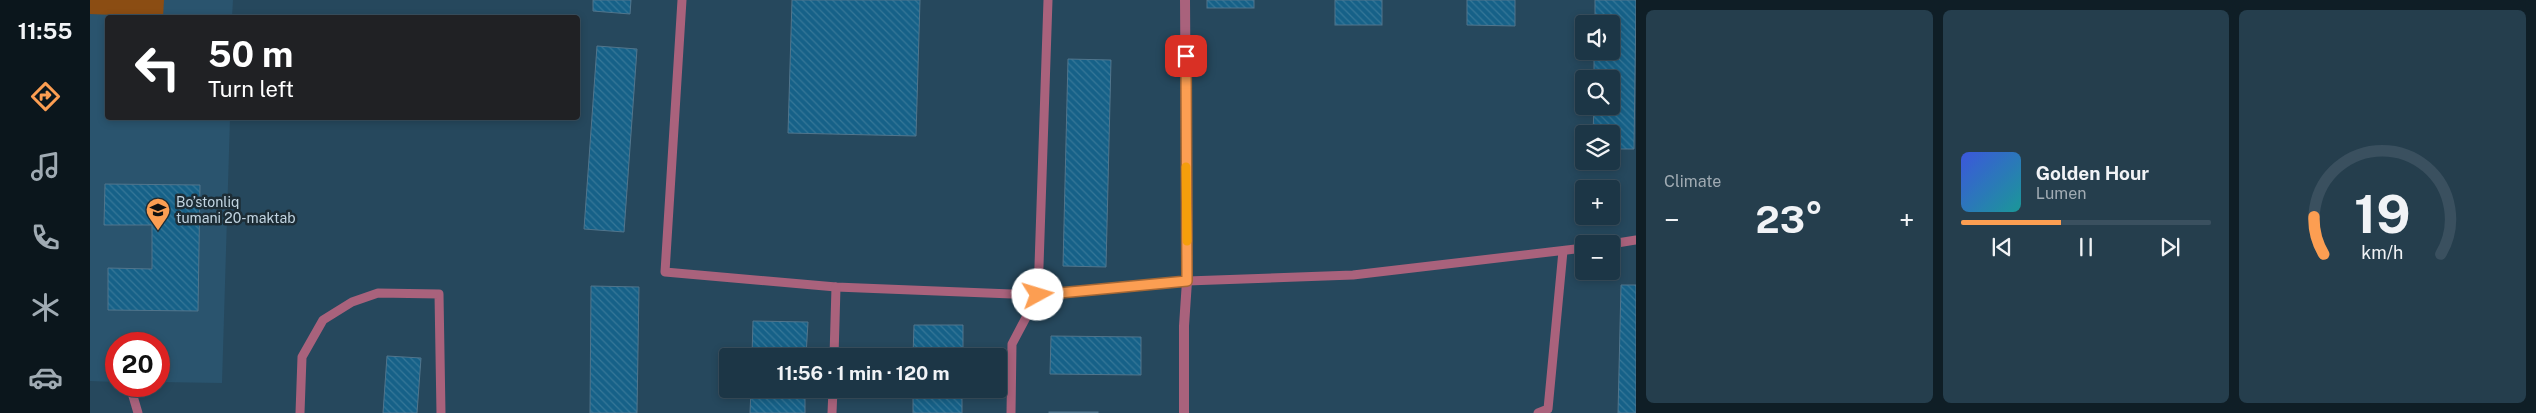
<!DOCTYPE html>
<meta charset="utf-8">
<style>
:root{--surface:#1c3646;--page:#253e4d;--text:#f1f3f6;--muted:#a0abb3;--line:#3a505f;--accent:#fc9e52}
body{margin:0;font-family:"Public Sans",sans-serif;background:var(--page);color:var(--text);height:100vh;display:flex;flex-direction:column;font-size:19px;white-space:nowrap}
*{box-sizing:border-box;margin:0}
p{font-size:16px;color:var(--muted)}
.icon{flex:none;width:28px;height:28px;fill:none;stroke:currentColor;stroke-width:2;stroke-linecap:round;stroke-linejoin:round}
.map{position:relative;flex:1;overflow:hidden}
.drawer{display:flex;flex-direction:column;gap:10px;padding:10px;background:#0f1e26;width:900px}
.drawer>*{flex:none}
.top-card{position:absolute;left:15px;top:15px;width:475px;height:105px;border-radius:5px;box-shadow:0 2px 8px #0003,0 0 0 1px var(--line);background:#202124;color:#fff;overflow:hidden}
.controls{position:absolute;left:1485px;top:15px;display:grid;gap:10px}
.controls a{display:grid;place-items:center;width:45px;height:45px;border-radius:5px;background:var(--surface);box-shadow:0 2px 8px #0003,0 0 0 1px var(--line);font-size:25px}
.speed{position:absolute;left:15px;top:332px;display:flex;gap:10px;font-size:25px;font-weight:700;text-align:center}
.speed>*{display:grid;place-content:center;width:65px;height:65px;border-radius:50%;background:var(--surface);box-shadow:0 2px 8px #0003,0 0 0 1px var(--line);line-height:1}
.speed .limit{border:8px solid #d22;background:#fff;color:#111}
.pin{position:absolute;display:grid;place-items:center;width:42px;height:42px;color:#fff;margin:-21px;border-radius:10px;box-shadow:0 2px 8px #0006}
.me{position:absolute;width:55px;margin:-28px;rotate:84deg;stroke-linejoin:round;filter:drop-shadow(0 0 4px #0008)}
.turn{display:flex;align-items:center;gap:18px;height:105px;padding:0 20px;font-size:22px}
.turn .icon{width:65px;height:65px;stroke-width:2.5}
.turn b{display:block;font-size:35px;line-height:42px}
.big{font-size:38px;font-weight:700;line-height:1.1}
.drawer .tile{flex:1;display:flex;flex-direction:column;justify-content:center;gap:8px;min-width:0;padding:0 18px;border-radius:8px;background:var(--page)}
.drawer .dial{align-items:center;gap:0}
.dial svg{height:130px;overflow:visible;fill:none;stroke:var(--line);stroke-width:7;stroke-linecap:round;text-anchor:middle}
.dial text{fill:var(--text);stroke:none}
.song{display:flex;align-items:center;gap:15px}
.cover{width:60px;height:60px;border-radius:8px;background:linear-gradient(135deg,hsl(230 70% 55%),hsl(180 70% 35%))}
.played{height:5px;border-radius:2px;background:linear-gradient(90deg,var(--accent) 40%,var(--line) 40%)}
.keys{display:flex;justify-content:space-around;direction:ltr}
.heat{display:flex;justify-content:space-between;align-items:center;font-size:28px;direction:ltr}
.drawer .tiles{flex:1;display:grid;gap:10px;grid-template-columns:repeat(3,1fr)}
.trip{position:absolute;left:629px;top:348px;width:288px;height:50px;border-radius:5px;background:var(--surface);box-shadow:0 2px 8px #0003,0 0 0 1px var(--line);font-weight:700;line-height:50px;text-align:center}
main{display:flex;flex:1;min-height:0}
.dock{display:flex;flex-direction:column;width:90px;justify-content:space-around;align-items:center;background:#0b161c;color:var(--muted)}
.dock .icon{width:35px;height:35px}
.dock .on{color:var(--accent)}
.dock b{font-size:22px;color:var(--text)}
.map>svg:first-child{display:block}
</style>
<main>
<nav class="dock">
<b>11:55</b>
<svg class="icon on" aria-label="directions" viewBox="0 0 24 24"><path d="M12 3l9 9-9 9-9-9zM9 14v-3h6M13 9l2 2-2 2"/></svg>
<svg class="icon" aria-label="music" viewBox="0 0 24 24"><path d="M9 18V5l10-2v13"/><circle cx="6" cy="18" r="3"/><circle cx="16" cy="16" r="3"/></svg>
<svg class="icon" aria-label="phone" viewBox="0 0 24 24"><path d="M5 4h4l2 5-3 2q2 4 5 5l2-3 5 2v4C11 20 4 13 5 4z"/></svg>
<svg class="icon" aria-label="climate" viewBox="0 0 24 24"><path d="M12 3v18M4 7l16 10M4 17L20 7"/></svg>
<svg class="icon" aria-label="car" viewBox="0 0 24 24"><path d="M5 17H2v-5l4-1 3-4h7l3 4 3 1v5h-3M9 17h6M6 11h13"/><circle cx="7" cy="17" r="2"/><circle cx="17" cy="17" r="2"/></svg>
</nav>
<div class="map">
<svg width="1546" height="413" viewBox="0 0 1546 413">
<defs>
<pattern id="building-back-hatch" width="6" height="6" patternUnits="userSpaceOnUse" patternTransform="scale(1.25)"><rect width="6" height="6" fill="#166188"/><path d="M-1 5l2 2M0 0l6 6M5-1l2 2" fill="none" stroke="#367798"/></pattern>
</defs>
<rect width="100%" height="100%" fill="#26485d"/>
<polygon fill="#2a546e" points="0,0 143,0 142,17 18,18 18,118 140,118 132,383 69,382 69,344 26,344 26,382 0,381"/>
<polygon fill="#8b4d13" points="0,0 74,0 73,17 0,14"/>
<g fill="url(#building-back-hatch)" stroke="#51758c">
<polygon points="503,0 541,0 540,14 503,11"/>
<polygon points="702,0 830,0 826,136 698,133"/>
<rect x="1117" y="0" width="47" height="8"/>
<rect x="1245" y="0" width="47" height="25"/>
<polygon points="1377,0 1425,0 1425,26 1377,25"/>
<polygon points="1505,0 1546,0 1544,149 1521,149 1521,134 1503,134 1504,106 1521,106 1521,79 1504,79 1504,51 1521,51 1521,24 1505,24"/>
<polygon points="507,46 547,49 534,232 494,229"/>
<polygon points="978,59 1021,60 1016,267 973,266"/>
<polygon points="15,184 110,185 108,311 18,310 18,268 62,269 62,225 14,225"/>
<polygon points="1531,285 1546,285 1546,413 1528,413"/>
<polygon points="501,286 549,287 547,413 500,413"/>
<polygon points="663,321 718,322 716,356 662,356"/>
<polygon points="824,325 873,325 873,356 823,356"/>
<polygon points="961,336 1051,337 1051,375 960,374"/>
<polygon points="297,356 331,358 327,413 293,413"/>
<polygon points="661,389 715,389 715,413 660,413"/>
<rect x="823" y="389" width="49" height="24"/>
<rect x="959" y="412" width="49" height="1"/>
</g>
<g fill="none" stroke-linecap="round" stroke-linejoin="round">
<g stroke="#a9627c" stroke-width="9">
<polyline points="592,0 575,272 746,287 948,295 1097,281 1263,275 1494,248"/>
<polyline points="1521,244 1546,240"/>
<polyline points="744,356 746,287"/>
<polyline points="40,386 48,413"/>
<polyline points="210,413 212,357 233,320 262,302 288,293 349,294 351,413"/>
<polyline points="742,413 743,389"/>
<polyline points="921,413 922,344 948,295 958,0"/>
<polyline points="1448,413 1458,409 1473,251"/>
</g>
<polyline stroke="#a9627c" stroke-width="10" points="1094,413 1094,326 1097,281 1095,0"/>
</g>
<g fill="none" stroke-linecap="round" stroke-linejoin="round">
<defs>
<polyline id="route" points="948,295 1097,281 1096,56"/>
</defs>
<use href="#route" stroke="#a46735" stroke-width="12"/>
<use href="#route" stroke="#fc9e52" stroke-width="9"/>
<polyline stroke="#f59e0b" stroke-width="9" points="1096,167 1097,241"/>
</g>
<defs>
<symbol id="school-pin" viewBox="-11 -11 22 30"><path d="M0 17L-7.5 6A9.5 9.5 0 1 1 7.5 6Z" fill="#fc9e52" stroke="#1d2d36"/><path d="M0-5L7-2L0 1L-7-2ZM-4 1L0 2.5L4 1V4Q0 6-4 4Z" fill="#111"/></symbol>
</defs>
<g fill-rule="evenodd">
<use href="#school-pin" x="54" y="196" width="28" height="38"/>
</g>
<g text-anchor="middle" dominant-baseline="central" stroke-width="5" stroke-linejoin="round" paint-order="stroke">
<g font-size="14" fill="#c2d5e2" stroke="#1d2d36" text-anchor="start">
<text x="86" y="202">Bo’stonliq<tspan x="86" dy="16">tumani 20-maktab</tspan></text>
</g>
</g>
</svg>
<div class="controls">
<a><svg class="icon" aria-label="sound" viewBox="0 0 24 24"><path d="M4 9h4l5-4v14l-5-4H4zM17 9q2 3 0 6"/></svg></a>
<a><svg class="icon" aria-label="search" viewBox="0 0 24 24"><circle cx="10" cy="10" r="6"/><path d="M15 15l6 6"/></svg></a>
<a><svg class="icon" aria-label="layers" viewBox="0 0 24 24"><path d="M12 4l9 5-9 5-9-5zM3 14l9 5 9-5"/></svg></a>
<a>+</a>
<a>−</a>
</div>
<div class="speed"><div class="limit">20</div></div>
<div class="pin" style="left:1096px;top:56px;background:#d93025"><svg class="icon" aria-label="arrive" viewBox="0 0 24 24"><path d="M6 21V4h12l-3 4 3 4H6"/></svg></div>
<svg class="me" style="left:948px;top:295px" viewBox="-20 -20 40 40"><circle r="19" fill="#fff"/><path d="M0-13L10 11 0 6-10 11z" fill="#fc9e52"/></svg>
<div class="trip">11:56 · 1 min · 120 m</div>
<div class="top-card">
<div class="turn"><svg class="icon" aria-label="left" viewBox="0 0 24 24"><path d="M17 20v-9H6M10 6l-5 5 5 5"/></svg><div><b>50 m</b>Turn left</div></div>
</div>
</div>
<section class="drawer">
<div class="tiles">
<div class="tile"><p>Climate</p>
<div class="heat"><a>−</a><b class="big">23°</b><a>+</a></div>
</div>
<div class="tile">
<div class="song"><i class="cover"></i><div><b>Golden Hour</b><p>Lumen</p></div></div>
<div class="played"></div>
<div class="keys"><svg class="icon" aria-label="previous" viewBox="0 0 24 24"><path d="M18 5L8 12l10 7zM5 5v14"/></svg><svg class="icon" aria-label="pause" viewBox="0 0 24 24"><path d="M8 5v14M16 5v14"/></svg><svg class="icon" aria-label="next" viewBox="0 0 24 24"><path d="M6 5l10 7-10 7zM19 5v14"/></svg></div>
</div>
<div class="tile dial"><svg viewBox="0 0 100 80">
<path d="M14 69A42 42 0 1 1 86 69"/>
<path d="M14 69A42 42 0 0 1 8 46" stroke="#fc9e52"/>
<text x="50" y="56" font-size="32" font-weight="700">19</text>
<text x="50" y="72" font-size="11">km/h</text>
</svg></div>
</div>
</section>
</main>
